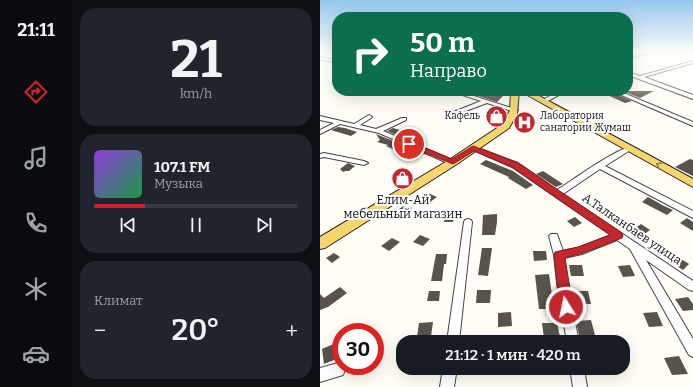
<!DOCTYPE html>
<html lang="ru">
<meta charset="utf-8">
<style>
:root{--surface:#171b24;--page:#20242c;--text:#f1f3f6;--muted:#9ea1a6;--line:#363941;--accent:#c4262e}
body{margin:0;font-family:Bitter,serif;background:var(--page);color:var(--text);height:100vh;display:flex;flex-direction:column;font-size:15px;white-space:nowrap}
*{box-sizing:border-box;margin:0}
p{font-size:13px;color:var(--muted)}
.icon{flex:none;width:22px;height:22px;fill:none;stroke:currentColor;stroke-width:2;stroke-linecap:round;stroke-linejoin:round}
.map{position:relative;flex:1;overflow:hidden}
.drawer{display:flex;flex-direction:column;gap:8px;padding:8px;background:#0d0f14;width:248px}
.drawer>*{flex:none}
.guide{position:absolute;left:12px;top:12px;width:301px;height:84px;border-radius:16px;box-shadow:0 4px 16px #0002;background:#0b6e4f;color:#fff;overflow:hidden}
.speed{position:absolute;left:12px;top:323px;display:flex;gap:8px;font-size:20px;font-weight:700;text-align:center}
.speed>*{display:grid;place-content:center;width:52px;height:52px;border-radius:50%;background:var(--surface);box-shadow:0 4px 16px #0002;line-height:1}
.speed .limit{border:6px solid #d22;background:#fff;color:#111}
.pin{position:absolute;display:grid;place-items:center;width:34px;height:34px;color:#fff;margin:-17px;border:2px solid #fff;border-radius:50%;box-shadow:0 1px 4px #0007}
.me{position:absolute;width:44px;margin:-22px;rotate:350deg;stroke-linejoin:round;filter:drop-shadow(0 0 3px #0008)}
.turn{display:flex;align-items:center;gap:14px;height:84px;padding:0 12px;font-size:18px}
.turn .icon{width:52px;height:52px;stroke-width:2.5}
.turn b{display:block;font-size:28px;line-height:34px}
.big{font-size:30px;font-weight:600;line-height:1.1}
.drawer .card{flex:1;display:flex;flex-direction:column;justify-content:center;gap:6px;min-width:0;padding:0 14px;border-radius:16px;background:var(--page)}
.drawer .dial{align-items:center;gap:0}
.dial b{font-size:52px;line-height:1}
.song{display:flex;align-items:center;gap:12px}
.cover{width:48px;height:48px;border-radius:6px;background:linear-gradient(135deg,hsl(270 70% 55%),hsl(140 70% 35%))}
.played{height:4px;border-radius:2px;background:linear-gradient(90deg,var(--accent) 25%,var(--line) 25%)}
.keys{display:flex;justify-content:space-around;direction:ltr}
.heat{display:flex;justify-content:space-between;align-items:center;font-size:22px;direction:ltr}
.trip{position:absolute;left:76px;top:335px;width:234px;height:40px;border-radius:16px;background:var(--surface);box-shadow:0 4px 16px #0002;font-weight:600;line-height:40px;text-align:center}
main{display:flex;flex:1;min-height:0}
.tabs{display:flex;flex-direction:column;width:72px;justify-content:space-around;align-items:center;background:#090b0e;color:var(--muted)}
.tabs .icon{width:28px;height:28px}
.tabs .on{color:var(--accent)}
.tabs b{font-size:18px;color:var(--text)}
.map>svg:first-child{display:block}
</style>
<main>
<nav class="tabs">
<b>21:11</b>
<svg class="icon on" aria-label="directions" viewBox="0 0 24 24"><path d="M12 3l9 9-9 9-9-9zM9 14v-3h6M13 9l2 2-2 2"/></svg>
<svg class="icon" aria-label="music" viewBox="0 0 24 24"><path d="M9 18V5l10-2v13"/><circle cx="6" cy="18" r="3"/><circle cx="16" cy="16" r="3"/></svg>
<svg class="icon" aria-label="phone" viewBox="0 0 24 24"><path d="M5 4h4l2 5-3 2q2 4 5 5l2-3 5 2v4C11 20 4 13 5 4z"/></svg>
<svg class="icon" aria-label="climate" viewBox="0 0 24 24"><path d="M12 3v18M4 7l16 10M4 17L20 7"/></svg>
<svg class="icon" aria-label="car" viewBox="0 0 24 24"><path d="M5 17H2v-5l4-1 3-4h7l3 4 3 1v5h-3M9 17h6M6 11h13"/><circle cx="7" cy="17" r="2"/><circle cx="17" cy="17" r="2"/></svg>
</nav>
<section class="drawer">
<div class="card dial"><b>21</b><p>km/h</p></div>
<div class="card">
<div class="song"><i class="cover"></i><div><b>107.1 FM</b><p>Музыка</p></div></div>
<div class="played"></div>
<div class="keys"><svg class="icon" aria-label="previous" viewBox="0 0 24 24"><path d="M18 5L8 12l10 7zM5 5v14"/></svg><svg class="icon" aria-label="pause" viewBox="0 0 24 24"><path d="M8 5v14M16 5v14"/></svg><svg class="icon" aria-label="next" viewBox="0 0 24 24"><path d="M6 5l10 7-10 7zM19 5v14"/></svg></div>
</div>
<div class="card"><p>Климат</p>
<div class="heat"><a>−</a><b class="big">20°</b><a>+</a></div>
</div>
</section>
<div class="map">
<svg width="373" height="387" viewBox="0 0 373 387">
<rect width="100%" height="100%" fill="#fffdf5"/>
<g fill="#5a524d">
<polygon points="308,53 328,53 329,55 308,60"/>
<polygon points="303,91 334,91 320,98"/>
<polygon points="291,92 312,101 305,103 285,94"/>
<polygon points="163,93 183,96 177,102 158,96"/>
<polygon points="18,127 25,128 37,132 31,136 11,130"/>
<polygon points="73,128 83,131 105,141 98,144 67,131"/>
<polygon points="56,134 90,148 89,149 91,150 83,154 77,151 66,146 68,145 57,142 60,140"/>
<polygon points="370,159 373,160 373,176 355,167"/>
<polygon points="166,160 193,171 213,185 206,189 188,178 189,177 160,164"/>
<polygon points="28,163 35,166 29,171 25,171 23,172 20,169"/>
<polygon points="223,171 237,180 243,184 236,187 216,174"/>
<polygon points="108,193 117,197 110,202 101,198"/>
<polygon points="328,197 344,206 353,210 347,215 322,202"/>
<polygon points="85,205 92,208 83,215 76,211"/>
<polygon points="285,208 293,213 287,217 279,212"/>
<polygon points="126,213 135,213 133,222 124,222"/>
<polygon points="177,214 177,222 175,235 162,235 163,215"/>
<polygon points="255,217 262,223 254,227 247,221"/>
<polygon points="367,218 373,222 373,231 360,223"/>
<polygon points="321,224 330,230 323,235 314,229"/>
<polygon points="100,235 110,239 103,246 93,242"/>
<polygon points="72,238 80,242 69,251 61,246"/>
<polygon points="337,243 348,250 341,256 331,249"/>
<polygon points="162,248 172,248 168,276 158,275"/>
<polygon points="213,251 226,251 227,260 214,261"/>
<polygon points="14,253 20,257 12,263 6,258"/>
<polygon points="116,254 127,254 126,264 124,264 122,281 111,281"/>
<polygon points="358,257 369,264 363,270 352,263"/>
<polygon points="249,265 262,265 264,276 251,276"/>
<polygon points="310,265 315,276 303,277 298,266"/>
<polygon points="229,274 234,309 219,309 215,275"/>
<polygon points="20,287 27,293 8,307 0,310 0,294 4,298"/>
<polygon points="157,290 171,290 170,303 156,303"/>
<polygon points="109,291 120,291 119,301 107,301"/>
<polygon points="254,291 268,291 271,304 257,304"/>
<polygon points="368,297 373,304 373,310 363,311 355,299"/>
<polygon points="191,312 192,326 178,327 178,313"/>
<polygon points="337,312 343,326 329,327 323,313"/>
<polygon points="271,320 275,335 259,335 256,321"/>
<polygon points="113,322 111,336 97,337 99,323"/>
<polygon points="222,323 237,323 240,337 224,338"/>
<polygon points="16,343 19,358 4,364 2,349"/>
<polygon points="359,356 368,374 352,375 344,358"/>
</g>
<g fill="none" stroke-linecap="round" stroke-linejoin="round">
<defs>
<g id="street">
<polygon points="0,57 17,61 17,63 0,59"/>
<polygon points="373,61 373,63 324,77 373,95 373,99 308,75 308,72 320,76"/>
<polygon points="130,91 138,91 198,110 195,112 167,103 135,115 131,115 131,113 161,101"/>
<polygon points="239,91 246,91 226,102 221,101"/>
<polygon points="292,91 299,91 373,122 373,126"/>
<polygon points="49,115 52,117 51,118 40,125 56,129 82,118 86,118 86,120 63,131 137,162 136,164 130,164 59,133 20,124 0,134 0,130 14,123 0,120 0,116 34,124"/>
<path d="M153,146L198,163L237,190C250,182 301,145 312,147V149L285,166L373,211V218L280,169L243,194L373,281V291L369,290L326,260L373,339V357L369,355L310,249L297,240L262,254L244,258L247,283L259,342H247L237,283L234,255L229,236L231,234H237L243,251L258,248L291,235L192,167L151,149V147Z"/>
<polygon points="4,153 44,161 48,163 44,165 4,157 0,158 0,154"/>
<polygon points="148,219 151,220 152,222 139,342 127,342 144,222 145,220"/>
<polygon points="18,363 23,366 25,370 23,375 0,382 0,368"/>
<polygon points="123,368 137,368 134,387 120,387"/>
<polygon points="250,368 264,368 267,387 253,387"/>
</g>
<g id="primary">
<polygon points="191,91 199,91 197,114 189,128 137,164 5,248 0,249 0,237 129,160 183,124 190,110"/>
<polygon points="200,91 210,91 373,179 373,187"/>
</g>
</defs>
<use href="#street" stroke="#444" stroke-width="2"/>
<use href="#primary" stroke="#222" stroke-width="2"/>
<use href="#street" fill="#fff" fill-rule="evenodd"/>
<use href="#primary" fill="#f9d66b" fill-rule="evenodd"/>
</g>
<defs><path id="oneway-chevron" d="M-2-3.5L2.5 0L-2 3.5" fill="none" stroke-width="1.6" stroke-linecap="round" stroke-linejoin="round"/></defs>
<use stroke="#917d42" href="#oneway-chevron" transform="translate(339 165) rotate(-150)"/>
<linearGradient id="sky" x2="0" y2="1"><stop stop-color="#95c6ee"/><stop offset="0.5" stop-color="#fffefa"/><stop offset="1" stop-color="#fffefa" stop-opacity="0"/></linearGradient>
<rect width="373" height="107" fill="url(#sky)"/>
<polygon fill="#c4262e" stroke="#7f191e" points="89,141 132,159 153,146 198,163 302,233 303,236 302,238 263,253 245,258 253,307 251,311 246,312 242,311 240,307 234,255 235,252 258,247 290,235 192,167 154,151 133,164 86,145 86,142"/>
<defs>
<symbol id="shop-disc" viewBox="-11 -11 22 22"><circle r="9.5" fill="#c4262e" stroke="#fff"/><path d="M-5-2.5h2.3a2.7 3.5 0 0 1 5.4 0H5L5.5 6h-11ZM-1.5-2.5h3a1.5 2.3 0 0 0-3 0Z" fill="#fff"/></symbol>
<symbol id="hospital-disc" viewBox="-11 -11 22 22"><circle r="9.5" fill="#c4262e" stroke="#fff"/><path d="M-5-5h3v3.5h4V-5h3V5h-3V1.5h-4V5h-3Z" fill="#fff"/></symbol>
</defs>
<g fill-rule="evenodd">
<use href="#shop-disc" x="164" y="104" width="25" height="25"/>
<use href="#hospital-disc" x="192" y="110" width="25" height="25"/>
<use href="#shop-disc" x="70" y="166" width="25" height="25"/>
</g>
<g text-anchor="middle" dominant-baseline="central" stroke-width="4" stroke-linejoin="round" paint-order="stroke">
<g font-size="10" fill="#111" stroke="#fff" text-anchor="end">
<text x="160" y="116">Кафель</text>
<text x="220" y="116" text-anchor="start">Лаборатория<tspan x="220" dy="12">санатории Жумаш</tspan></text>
</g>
<g font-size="12" fill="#111" stroke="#fff">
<text x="83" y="200">Елим-Ай<tspan x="83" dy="14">мебельный магазин</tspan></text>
</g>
<g font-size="12" fill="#111" stroke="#fff">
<text transform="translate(312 229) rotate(34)">А.Талканбаев улица</text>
</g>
</g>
</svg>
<div class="speed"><div class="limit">30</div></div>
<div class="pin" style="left:89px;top:144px;background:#d93025"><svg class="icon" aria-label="arrive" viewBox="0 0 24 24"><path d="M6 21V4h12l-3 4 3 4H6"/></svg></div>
<svg class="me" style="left:246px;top:307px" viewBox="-20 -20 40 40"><circle r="17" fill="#c4262e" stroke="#fff" stroke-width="3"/><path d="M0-11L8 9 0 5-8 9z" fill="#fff"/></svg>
<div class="trip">21:12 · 1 мин · 420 m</div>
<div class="guide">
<div class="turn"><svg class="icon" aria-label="right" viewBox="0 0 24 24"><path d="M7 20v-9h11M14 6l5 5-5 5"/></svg><div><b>50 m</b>Направо</div></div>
</div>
</div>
</main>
